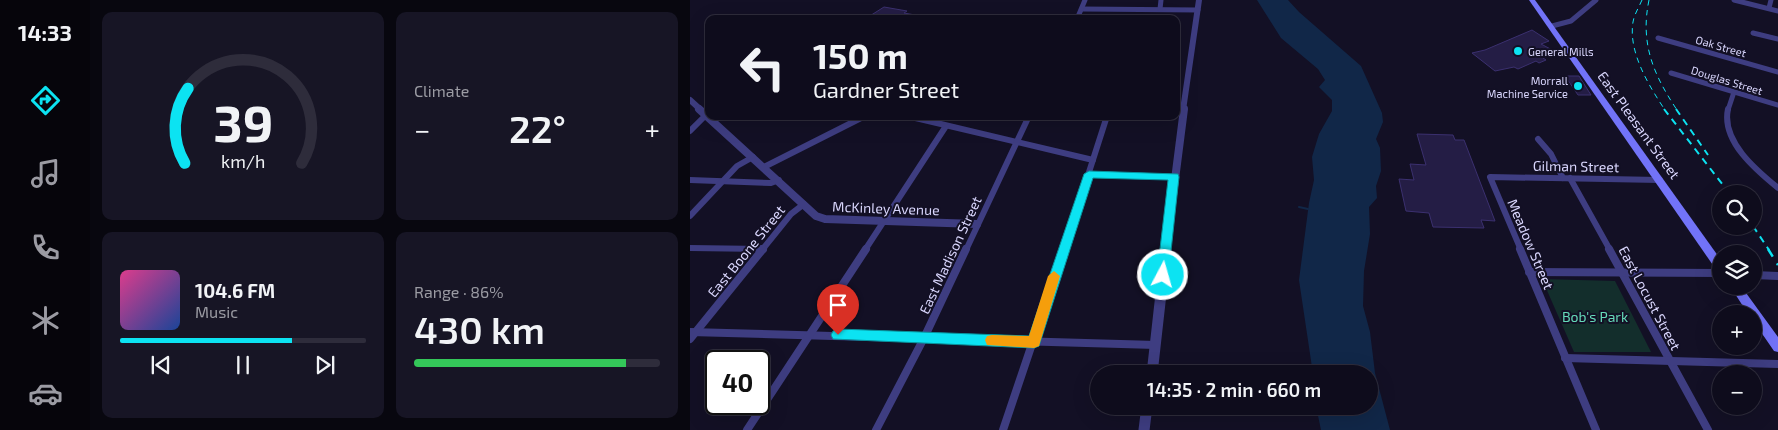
<!DOCTYPE html>
<meta charset="utf-8">
<style>
:root{--surface:#0e0c1c;--page:#171525;--text:#f1f3f6;--muted:#9b9ba3;--line:#2e2c3b;--accent:#0ce3f2}
body{margin:0;font-family:"Exo 2",sans-serif;background:var(--page);color:var(--text);height:100vh;display:flex;flex-direction:column;font-size:19px;white-space:nowrap}
*{box-sizing:border-box;margin:0}
p{font-size:16px;color:var(--muted)}
.icon{flex:none;width:28px;height:28px;fill:none;stroke:currentColor;stroke-width:2;stroke-linecap:round;stroke-linejoin:round}
.map{position:relative;flex:1;overflow:hidden}
.sheet{display:flex;flex-direction:column;gap:12px;padding:12px;background:#08070f;width:600px}
.sheet>*{flex:none}
.top-card{position:absolute;left:15px;top:15px;width:475px;height:105px;border-radius:10px;box-shadow:0 5px 20px #0002,0 0 0 1px var(--line);background:#0e0c1c;color:var(--text);overflow:hidden}
.tools{position:absolute;left:1022px;top:185px;display:grid;gap:10px}
.tools a{display:grid;place-items:center;width:50px;height:50px;border-radius:50%;background:var(--surface);box-shadow:0 5px 20px #0002,0 0 0 1px var(--line);font-size:25px}
.speed{position:absolute;left:15px;top:350px;display:flex;gap:10px;font-size:25px;font-weight:700;text-align:center}
.speed>*{display:grid;place-content:center;width:65px;height:65px;border-radius:50%;background:var(--surface);box-shadow:0 5px 20px #0002,0 0 0 1px var(--line);line-height:1}
.speed .limit{border:2px solid #111;border-radius:8px;background:#fff;color:#111}
.pin{position:absolute;display:grid;place-items:center;width:42px;height:42px;color:#fff;margin:-51px -21px;border-radius:50% 50% 50% 0;rotate:-45deg;box-shadow:0 0 5px #0007}
.pin .icon{rotate:45deg}
.me{position:absolute;width:55px;margin:-28px;rotate:6deg;stroke-linejoin:round;filter:drop-shadow(0 0 4px #0008)}
.turn{display:flex;align-items:center;gap:18px;height:105px;padding:0 25px;font-size:22px}
.turn .icon{width:65px;height:65px;stroke-width:2.5}
.turn b{display:block;font-size:35px;line-height:42px}
.big{font-size:38px;font-weight:600;line-height:1.1}
.sheet .widget{flex:1;display:flex;flex-direction:column;justify-content:center;gap:8px;min-width:0;padding:0 18px;border-radius:10px;background:var(--page)}
.sheet .dial{align-items:center;gap:0}
.dial svg{height:130px;overflow:visible;fill:none;stroke:var(--line);stroke-width:7;stroke-linecap:round;text-anchor:middle}
.dial text{fill:var(--text);stroke:none}
.song{display:flex;align-items:center;gap:15px}
.cover{width:60px;height:60px;border-radius:8px;background:linear-gradient(135deg,hsl(330 70% 55%),hsl(220 70% 35%))}
.played{height:5px;border-radius:2px;background:linear-gradient(90deg,var(--accent) 70%,var(--line) 70%)}
.keys{display:flex;justify-content:space-around;direction:ltr}
.heat{display:flex;justify-content:space-between;align-items:center;font-size:28px;direction:ltr}
.charge{height:8px;border-radius:4px;background:linear-gradient(90deg,#34c759 86%,var(--line) 0)}
.sheet .tiles{flex:1;display:grid;gap:12px;grid-template-columns:repeat(2,1fr)}
.trip{position:absolute;left:400px;top:365px;width:288px;height:50px;border-radius:25px;background:var(--surface);box-shadow:0 5px 20px #0002,0 0 0 1px var(--line);font-weight:600;line-height:50px;text-align:center}
main{display:flex;flex:1;min-height:0}
.menu{display:flex;flex-direction:column;width:90px;justify-content:space-around;align-items:center;background:#06050b;color:var(--muted)}
.menu .icon{width:35px;height:35px}
.menu .active{color:var(--accent)}
.menu b{font-size:22px;color:var(--text)}
.map>svg:first-child{display:block}
</style>
<main>
<nav class="menu">
<b>14:33</b>
<svg class="icon active" aria-label="directions" viewBox="0 0 24 24"><path d="M12 3l9 9-9 9-9-9zM9 14v-3h6M13 9l2 2-2 2"/></svg>
<svg class="icon" aria-label="music" viewBox="0 0 24 24"><path d="M9 18V5l10-2v13"/><circle cx="6" cy="18" r="3"/><circle cx="16" cy="16" r="3"/></svg>
<svg class="icon" aria-label="phone" viewBox="0 0 24 24"><path d="M5 4h4l2 5-3 2q2 4 5 5l2-3 5 2v4C11 20 4 13 5 4z"/></svg>
<svg class="icon" aria-label="climate" viewBox="0 0 24 24"><path d="M12 3v18M4 7l16 10M4 17L20 7"/></svg>
<svg class="icon" aria-label="car" viewBox="0 0 24 24"><path d="M5 17H2v-5l4-1 3-4h7l3 4 3 1v5h-3M9 17h6M6 11h13"/><circle cx="7" cy="17" r="2"/><circle cx="17" cy="17" r="2"/></svg>
</nav>
<section class="sheet">
<div class="tiles">
<div class="widget dial"><svg viewBox="0 0 100 80">
<path d="M14 69A42 42 0 1 1 86 69"/>
<path d="M14 69A42 42 0 0 1 16 23" stroke="#0ce3f2"/>
<text x="50" y="56" font-size="32" font-weight="700">39</text>
<text x="50" y="72" font-size="11">km/h</text>
</svg></div>
<div class="widget"><p>Climate</p>
<div class="heat"><a>−</a><b class="big">22°</b><a>+</a></div>
</div>
<div class="widget">
<div class="song"><i class="cover"></i><div><b>104.6 FM</b><p>Music</p></div></div>
<div class="played"></div>
<div class="keys"><svg class="icon" aria-label="previous" viewBox="0 0 24 24"><path d="M18 5L8 12l10 7zM5 5v14"/></svg><svg class="icon" aria-label="pause" viewBox="0 0 24 24"><path d="M8 5v14M16 5v14"/></svg><svg class="icon" aria-label="next" viewBox="0 0 24 24"><path d="M6 5l10 7-10 7zM19 5v14"/></svg></div>
</div>
<div class="widget"><p>Range · 86%</p><b class="big">430 km</b><div class="charge"></div></div>
</div>
</section>
<div class="map">
<svg width="1088" height="430" viewBox="0 0 1088 430">
<rect width="100%" height="100%" fill="#131025"/>
<polygon fill="#132e2c" points="852,279 925,281 961,352 884,352"/>
<polygon fill="#112748" points="567,0 598,0 609,12 671,66 692,113 693,122 686,139 690,148 691,171 686,186 687,198 679,207 680,234 674,271 673,306 680,332 685,373 700,430 631,430 626,406 679,406 679,374 623,374 609,280 619,203 624,180 622,157 629,134 642,111 642,100 629,87 635,80 628,69 591,38"/>
<g fill="none" stroke-linecap="round" stroke-linejoin="round">
<polyline stroke="#112748" stroke-width="2" points="609,207 618,209"/>
</g>
<g fill="#241d45" stroke="#3b306f">
<polygon points="194,7 217,11 214,13 225,15 219,19 175,19"/>
<polygon points="842,30 859,41 851,44 868,53 853,58 856,60 849,63 846,61 828,69 824,67 805,71 782,53 795,50"/>
<polygon points="875,76 889,76 901,95 888,95"/>
<polygon points="727,134 763,135 765,140 774,140 805,221 791,220 794,228 743,227 739,213 716,211 709,179 724,180 720,164 736,165"/>
</g>
<g fill="none" stroke-linecap="round" stroke-linejoin="round">
<g stroke="#3e3d81" stroke-width="5">
<polyline points="1044,0 1088,11"/>
<polyline points="1079,8 1081,0"/>
<polyline points="392,9 508,10"/>
<polyline points="470,9 471,0"/>
<polyline points="387,19 395,0"/>
<polyline points="862,26 881,21 906,0"/>
<polyline points="1063,33 1088,39"/>
<polyline points="968,38 1088,72"/>
<polyline points="981,73 1088,105"/>
<polyline points="1038,110 1044,92"/>
</g>
<g stroke="#3e3d81" stroke-width="6">
<path d="M1038,109C1031,141 1066,170 1088,188"/>
<polyline points="217,116 403,160"/>
<polyline points="0,131 19,112"/>
<polyline points="848,139 861,154 873,178"/>
<polyline points="74,167 175,116"/>
<polyline points="399,174 484,177"/>
<polyline points="880,178 920,250"/>
<polyline points="0,180 81,183 89,180"/>
<polyline points="0,216 47,166 63,157"/>
<polyline points="0,248 73,249"/>
<polyline points="72,250 101,214 114,204"/>
<polyline points="175,250 256,126"/>
<polyline points="276,250 339,116"/>
<polyline points="374,250 417,116"/>
<polyline points="831,250 800,177 970,180"/>
</g>
<g stroke="#3e3d81" stroke-width="8">
<polyline points="69,249 73,249"/>
<polyline points="830,249 906,430"/>
<polyline points="919,249 1018,430"/>
<polyline points="839,272 1031,273"/>
<polyline points="1064,275 1088,276"/>
<polyline points="0,332 466,345"/>
<polyline points="0,339 73,249"/>
<polyline points="875,358 1088,364"/>
<polyline points="57,430 176,249"/>
<polyline points="186,430 234,338 276,249"/>
<polyline points="313,430 374,249"/>
</g>
<g stroke="#3e3d81" stroke-width="6">
<polyline points="0,100 11,110"/>
<polyline points="493,110 509,0"/>
</g>
<g stroke="#3e3d81" stroke-width="8">
<polyline points="9,109 126,216 135,219 287,224"/>
<polyline points="476,250 494,109"/>
</g>
<g stroke="#3e3d81" stroke-width="11">
<polyline points="462,374 476,249"/>
<polyline points="454,430 457,406"/>
</g>
<g fill="#7273f8" fill-rule="evenodd">
<polygon points="839,0 845,0 1031,260 1031,272 1027,271"/>
<polygon points="1040,286 1051,286 1088,337 1088,352 1084,351 1064,322 1064,314 1058,314"/>
</g>
<g stroke="#0ce3f2" stroke-width="1" stroke-dasharray="5.5 4.5" stroke-linecap="butt">
<path d="M952,0C949,7 944,15 943,22C938,52 959,86 975,110"/>
<path d="M959,0C950,43 963,74 987,110"/>
</g>
<g stroke="#0ce3f2" stroke-width="2" stroke-dasharray="7 5.5" stroke-linecap="butt">
<polyline points="974,109 1040,194"/>
<polyline points="986,109 1018,155"/>
<polyline points="1063,226 1079,250"/>
</g>
<polyline stroke="#0ce3f2" stroke-width="2.5" stroke-dasharray="9 8" stroke-linecap="butt" points="1078,249 1088,265"/>
</g>
<polygon fill="#0ce3f2" stroke="#08949d" points="399,171 488,174 489,177 478,279 473,280 467,275 478,180 403,178 349,346 344,348 143,339 141,335 143,331 148,329 339,336 394,174"/>
<polygon fill="#f59e0b" points="364,271 370,276 349,346 344,348 297,345 295,340 297,336 302,335 339,336 358,276"/>
<g fill="#0ce3f2" stroke="#131025" stroke-width="2">
<circle cx="828" cy="51" r="5"/>
<circle cx="888" cy="86" r="5"/>
</g>
<g text-anchor="middle" dominant-baseline="central" stroke-width="4" stroke-linejoin="round" paint-order="stroke">
<g font-size="11" fill="#d9d6fd" stroke="#131025">
<text transform="translate(1031 46) rotate(16)">Oak Street</text>
<text transform="translate(1037 80) rotate(17)">Douglas Street</text>
</g>
<g font-size="11" fill="#d9d6fd" stroke="#131025" text-anchor="start">
<text x="838" y="51">General Mills</text>
<text x="878" y="80" text-anchor="end">Morrall<tspan x="878" dy="13">Machine Service</tspan></text>
</g>
<g font-size="14" fill="#d9d6fd" stroke="#131025">
<text transform="translate(949 125) rotate(54)">East Pleasant Street</text>
<text transform="translate(886 166) rotate(1)">Gilman Street</text>
<text transform="translate(196 208) rotate(2)">McKinley Avenue</text>
<text transform="translate(841 244) rotate(67)">Meadow Street</text>
<text transform="translate(56 251) rotate(-51)">East Boone Street</text>
<text transform="translate(260 255) rotate(-65)">East Madison Street</text>
<text transform="translate(960 298) rotate(62)">East Locust Street</text>
</g>
<g font-size="14" fill="#65dab9" stroke="#131025">
<text x="905" y="316">Bob's Park</text>
</g>
</g>
</svg>
<div class="tools">
<a><svg class="icon" aria-label="search" viewBox="0 0 24 24"><circle cx="10" cy="10" r="6"/><path d="M15 15l6 6"/></svg></a>
<a><svg class="icon" aria-label="layers" viewBox="0 0 24 24"><path d="M12 4l9 5-9 5-9-5zM3 14l9 5 9-5"/></svg></a>
<a>+</a>
<a>−</a>
</div>
<div class="speed"><div class="limit">40</div></div>
<div class="pin" style="left:148px;top:335px;background:#d93025"><svg class="icon" aria-label="arrive" viewBox="0 0 24 24"><path d="M6 21V4h12l-3 4 3 4H6"/></svg></div>
<svg class="me" style="left:473px;top:275px" viewBox="-20 -20 40 40"><circle r="17" fill="#0ce3f2" stroke="#fff" stroke-width="3"/><path d="M0-11L8 9 0 5-8 9z" fill="#fff"/></svg>
<div class="trip">14:35 · 2 min · 660 m</div>
<div class="top-card">
<div class="turn"><svg class="icon" aria-label="left" viewBox="0 0 24 24"><path d="M17 20v-9H6M10 6l-5 5 5 5"/></svg><div><b>150 m</b>Gardner Street</div></div>
</div>
</div>
</main>
